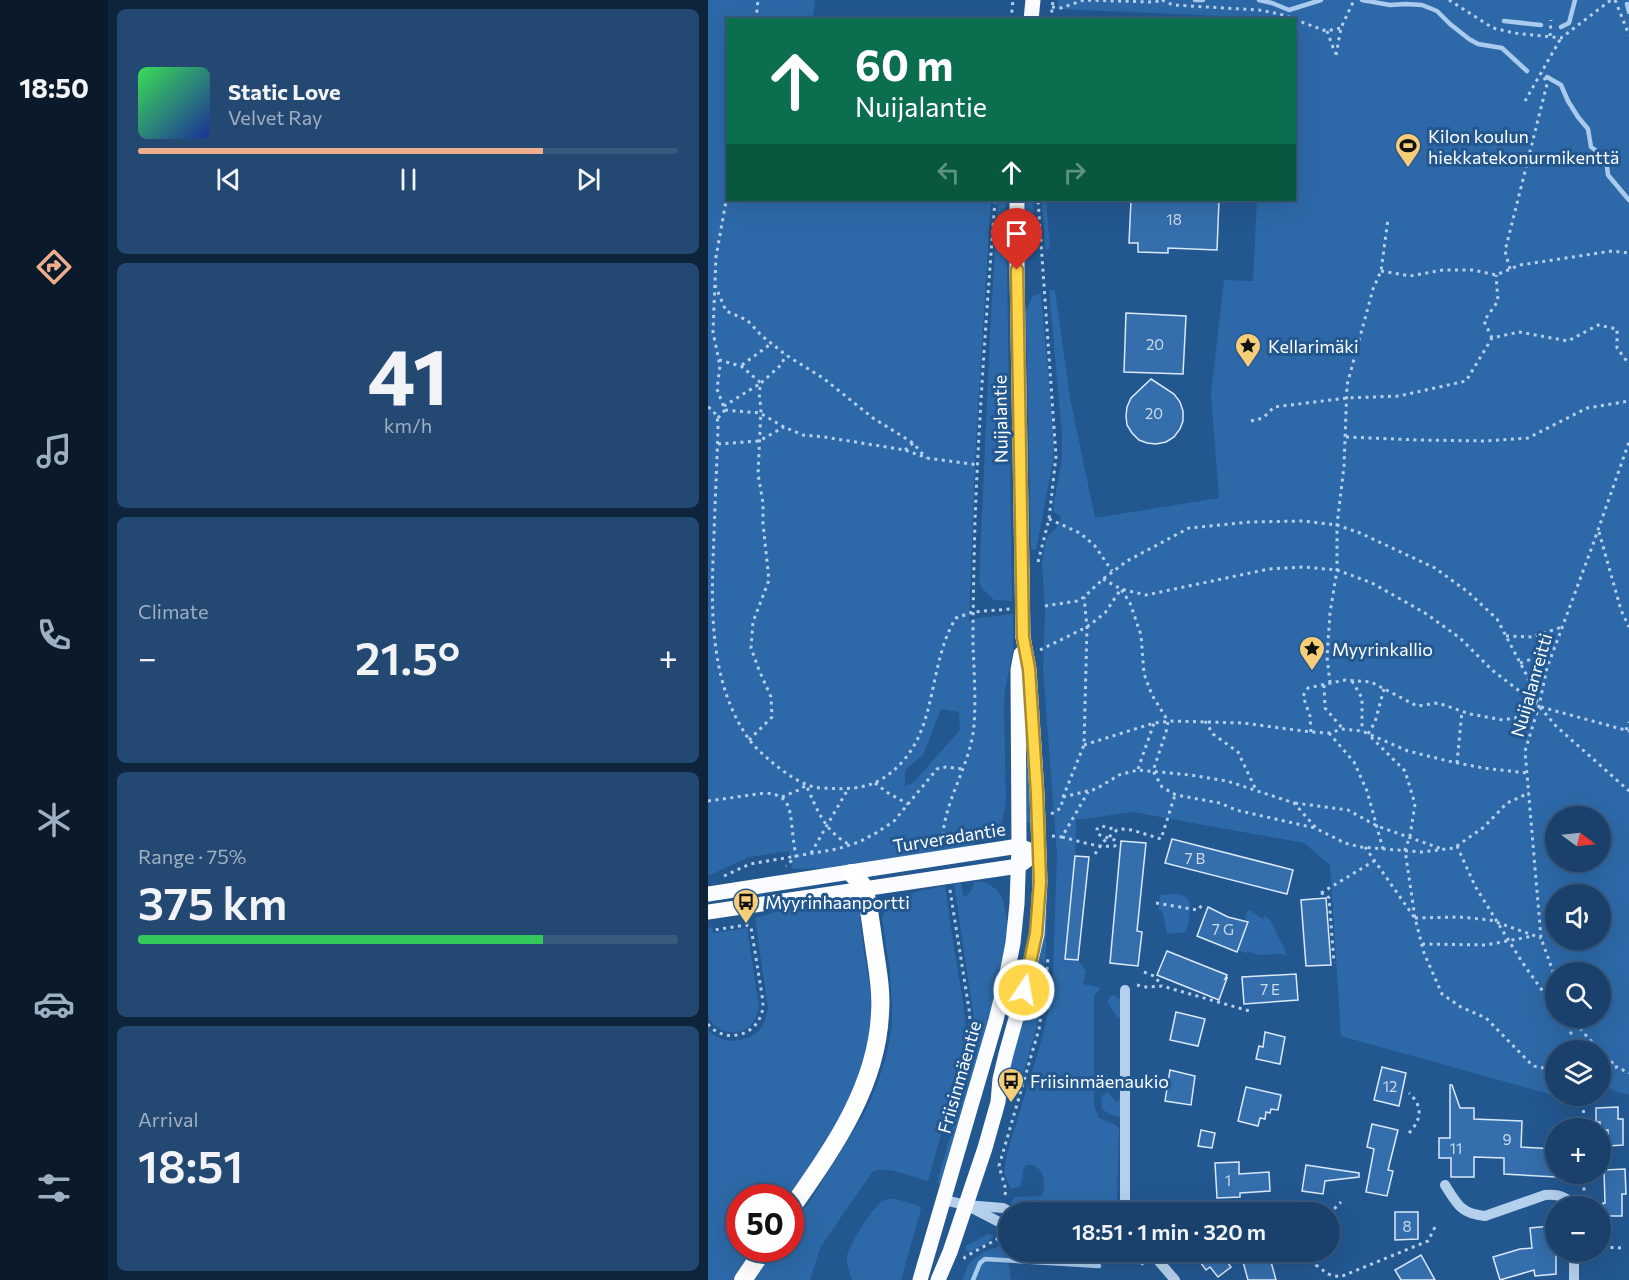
<!DOCTYPE html>
<meta charset="utf-8">
<style>
:root{--surface:#1a416c;--page:#234872;--text:#f1f3f6;--muted:#9fafc2;--line:#385a7f;--accent:#eead8d}
body{margin:0;font-family:Commissioner,sans-serif;background:var(--page);color:var(--text);height:100vh;display:flex;flex-direction:column;font-size:22px;white-space:nowrap}
*{box-sizing:border-box;margin:0}
p{font-size:20px;color:var(--muted)}
.icon{flex:none;width:33px;height:33px;fill:none;stroke:currentColor;stroke-width:2;stroke-linecap:round;stroke-linejoin:round}
.map{position:relative;flex:1;overflow:hidden}
.panel{display:flex;flex-direction:column;gap:9px;padding:9px;background:#0e243b;width:600px}
.panel>*{flex:none}
.hud{position:absolute;left:18px;top:18px;width:570px;height:183px;border-radius:0px;box-shadow:0 6px 24px #0002,0 0 0 2px var(--line);background:#0b6e4f;color:#fff;overflow:hidden}
.needle{width:39px;rotate:105deg}
.controls{position:absolute;left:837px;top:806px;display:grid;gap:12px}
.controls a{display:grid;place-items:center;width:66px;height:66px;border-radius:50%;background:var(--surface);box-shadow:0 6px 24px #0002,0 0 0 2px var(--line);font-size:30px}
.speed{position:absolute;left:18px;top:1184px;display:flex;gap:12px;font-size:30px;font-weight:700;text-align:center}
.speed>*{display:grid;place-content:center;width:78px;height:78px;border-radius:50%;background:var(--surface);box-shadow:0 6px 24px #0002,0 0 0 2px var(--line);line-height:1}
.speed .limit{border:9px solid #d22;background:#fff;color:#111}
.pin{position:absolute;display:grid;place-items:center;width:51px;height:51px;color:#fff;margin:-62px -26px;border-radius:50% 50% 50% 0;rotate:-45deg;box-shadow:0 0 6px #0007}
.pin .icon{rotate:45deg}
.me{position:absolute;width:66px;margin:-33px;rotate:12deg;stroke-linejoin:round;filter:drop-shadow(0 0 4px #0008)}
.turn{display:flex;align-items:center;gap:21px;height:126px;padding:0 30px;font-size:27px}
.turn .icon{width:78px;height:78px;stroke-width:2.5}
.turn b{display:block;font-size:42px;line-height:51px}
.lanes{display:flex;align-items:center;height:57px;padding:0 30px;background:#0003;justify-content:center;gap:30px;direction:ltr}
.lanes .off{opacity:.35}
.big{font-size:45px;font-weight:600;line-height:1.1}
.panel .widget{flex:1;display:flex;flex-direction:column;justify-content:center;gap:9px;min-width:0;padding:0 21px;border-radius:9px;background:var(--page)}
.panel .dial{align-items:center;gap:0}
.dial b{font-size:78px;line-height:1}
.song{display:flex;align-items:center;gap:18px}
.cover{width:72px;height:72px;border-radius:9px;background:linear-gradient(135deg,hsl(130 70% 55%),hsl(230 70% 35%))}
.played{height:6px;border-radius:3px;background:linear-gradient(90deg,var(--accent) 75%,var(--line) 75%)}
.keys{display:flex;justify-content:space-around;direction:ltr}
.heat{display:flex;justify-content:space-between;align-items:center;font-size:33px;direction:ltr}
.charge{height:9px;border-radius:4px;background:linear-gradient(90deg,#34c759 75%,var(--line) 0)}
.trip{position:absolute;left:290px;top:1202px;width:342px;height:60px;border-radius:30px;background:var(--surface);box-shadow:0 6px 24px #0002,0 0 0 2px var(--line);font-weight:600;line-height:60px;text-align:center}
main{display:flex;flex:1;min-height:0}
.tab-bar{display:flex;flex-direction:column;width:108px;justify-content:space-around;align-items:center;background:#0a1a2b;color:var(--muted)}
.tab-bar .icon{width:42px;height:42px}
.tab-bar .on{color:var(--accent)}
.tab-bar b{font-size:27px;color:var(--text)}
.map>svg:first-child{display:block}
</style>
<main>
<nav class="tab-bar">
<b>18:50</b>
<svg class="icon on" aria-label="directions" viewBox="0 0 24 24"><path d="M12 3l9 9-9 9-9-9zM9 14v-3h6M13 9l2 2-2 2"/></svg>
<svg class="icon" aria-label="music" viewBox="0 0 24 24"><path d="M9 18V5l10-2v13"/><circle cx="6" cy="18" r="3"/><circle cx="16" cy="16" r="3"/></svg>
<svg class="icon" aria-label="phone" viewBox="0 0 24 24"><path d="M5 4h4l2 5-3 2q2 4 5 5l2-3 5 2v4C11 20 4 13 5 4z"/></svg>
<svg class="icon" aria-label="climate" viewBox="0 0 24 24"><path d="M12 3v18M4 7l16 10M4 17L20 7"/></svg>
<svg class="icon" aria-label="car" viewBox="0 0 24 24"><path d="M5 17H2v-5l4-1 3-4h7l3 4 3 1v5h-3M9 17h6M6 11h13"/><circle cx="7" cy="17" r="2"/><circle cx="17" cy="17" r="2"/></svg>
<svg class="icon" aria-label="filters" viewBox="0 0 24 24"><path d="M4 7h16M4 17h16"/><circle cx="9" cy="7" r="2"/><circle cx="15" cy="17" r="2"/></svg>
</nav>
<section class="panel">
<div class="widget">
<div class="song"><i class="cover"></i><div><b>Static Love</b><p>Velvet Ray</p></div></div>
<div class="played"></div>
<div class="keys"><svg class="icon" aria-label="previous" viewBox="0 0 24 24"><path d="M18 5L8 12l10 7zM5 5v14"/></svg><svg class="icon" aria-label="pause" viewBox="0 0 24 24"><path d="M8 5v14M16 5v14"/></svg><svg class="icon" aria-label="next" viewBox="0 0 24 24"><path d="M6 5l10 7-10 7zM19 5v14"/></svg></div>
</div>
<div class="widget dial"><b>41</b><p>km/h</p></div>
<div class="widget"><p>Climate</p>
<div class="heat"><a>−</a><b class="big">21.5°</b><a>+</a></div>
</div>
<div class="widget"><p>Range · 75%</p><b class="big">375 km</b><div class="charge"></div></div>
<div class="widget"><p>Arrival</p><b class="big">18:51</b></div>
</section>
<div class="map">
<svg width="921" height="1280" viewBox="0 0 921 1280">
<rect width="100%" height="100%" fill="#235790"/>
<g fill="#2d69a8" fill-rule="evenodd">
<path d="M0,0H107L105,19L20,20V200H283L268,442L261,621L271,618L305,614V649L297,690L296,706L298,803L293,825L288,833L263,846L138,868L84,869L81,851L41,857L0,876ZM233,709L251,712L252,730L206,782L197,786V770L215,755Z"/>
<path d="M350,0H921V1095C888,1087 893,1081 892,1050H848V1095H867L856,1098L633,1036L622,865L596,843L425,812L368,820L367,856L357,959L370,960L378,971L375,984L393,988L386,995V1106L391,1118L408,1125L411,1129L409,1202L407,1212H338L303,1204L306,1197L334,1196C339,1182 335,1163 318,1165C313,1170 317,1178 311,1187L303,1189L296,1172L299,1154L333,1042L341,1008L345,974L349,854L335,670L337,610L334,563L338,540L342,533L348,529L353,517L346,512L345,508L354,458V436L341,290H347L362,398L387,518L511,498L503,394L516,280L545,281L549,200H586V20H557V18L353,9H349ZM848,816H892V861H848ZM848,894H892V939H848ZM848,972H892V1017H848Z"/>
<polygon points="290,200 298,200 304,601 286,600 274,588 271,581 282,334"/>
<polygon points="318,200 325,200 328,250 324,249 316,243"/>
<polygon points="334,200 338,200 342,249 337,249"/>
<polygon points="333,293 346,439 345,462 328,550 323,549 318,310 325,296"/>
<polygon points="323,764 325,799 322,823 317,823 316,765"/>
<path d="M272,881L282,885L289,890L295,899L301,930L294,980L235,1182L230,1184L229,1182L265,1057L268,1040L267,1026L246,884L253,883L255,897C263,894 264,890 266,882Z"/>
<path d="M237,886C241,912 244,939 249,965C253,992 259,1018 258,1045L220,1181C204,1177 181,1166 165,1171L113,1246L102,1280H45L68,1248H82L83,1227L109,1190L156,1114L169,1085L179,1053L184,1025V1006L182,972L174,918L178,908L183,903L199,895L215,890Z"/>
<path d="M452,895C459,895 467,893 473,895C488,898 480,922 478,932L459,934L454,910H451Z"/>
<path d="M142,898L148,901L150,904C152,915 153,926 154,936C156,959 163,982 163,1005C163,1081 122,1136 82,1197H32V1248H47L25,1280H0V1030C13,1045 41,1044 53,1028C57,1023 58,1015 60,1009L47,918L78,909Z"/>
<path d="M335,908L339,909C338,943 338,978 332,1011C328,1032 321,1053 315,1074L303,1072V1062L322,998Z"/>
<path d="M539,911H543L555,919L556,915L563,921L579,955C563,951 557,959 543,952L538,953L530,950L540,923L537,922Z"/>
<path d="M4,927L5,933L39,928L51,1007C49,1013 48,1020 43,1025C30,1038 5,1033 0,1015V928Z"/>
<polygon points="406,995 412,999 412,1017 410,1018 399,1002 403,996"/>
<polygon points="400,1092 408,1102 411,1100 413,1101 413,1118 401,1114 394,1109 393,1096"/>
<path d="M182,1199H188L211,1206L213,1209L193,1280H144C142,1273 138,1264 139,1256C141,1245 164,1209 173,1202C176,1200 178,1200 182,1199Z"/>
<polygon points="280,1234 285,1235 281,1242 262,1252 257,1250 258,1246"/>
<polygon points="298,1244 303,1280 254,1280 261,1263 276,1252"/>
</g>
<g fill="none" stroke-linecap="round" stroke-linejoin="round">
<g stroke="#a9cbed" stroke-width="4.5">
<polyline points="487,0 495,0"/>
<polyline points="551,0 564,3 581,10 613,0"/>
<polyline points="654,0 682,5 698,4 714,5 729,11 742,24 761,39 770,44 794,48 819,71"/>
<polyline points="919,4 921,12"/>
<polyline points="796,21 833,25"/>
<polyline points="853,27 861,23 867,0"/>
<polyline points="839,77 853,85 860,101 870,117 880,129 883,147 898,158 900,175 921,200"/>
<polyline points="265,1280 272,1263 277,1259 391,1266"/>
</g>
</g>
<g fill="#346ead" stroke="#dae9f9" stroke-width="1.5">
<polygon points="423,200 511,200 509,250 460,248 460,253 430,252 430,243 421,243"/>
<polygon points="418,313 478,316 475,374 416,372"/>
<polygon points="443,379 466,394 472,402 475,411 475,421 472,429 466,437 458,442 448,444 439,443 431,440 424,433 419,425 418,416 419,407 423,398"/>
<polygon points="464,839 585,870 579,894 457,863"/>
<polygon points="413,841 438,843 429,931 434,932 430,966 402,963"/>
<polygon points="367,856 381,857 370,960 357,959"/>
<polygon points="618,898 623,965 598,966 593,900"/>
<polygon points="500,907 520,917 540,922 529,952 489,936"/>
<polygon points="459,951 519,975 517,979 519,978 511,1000 449,975"/>
<polygon points="588,974 590,1000 536,1004 534,977"/>
<polygon points="468,1012 497,1019 490,1046 462,1040"/>
<polygon points="557,1032 577,1037 572,1064 548,1059 551,1046 555,1047"/>
<polygon points="674,1067 698,1073 691,1106 666,1100"/>
<polygon points="462,1070 487,1076 483,1105 457,1101"/>
<polygon points="742,1085 744,1085 752,1108 766,1108 766,1119 814,1121 813,1147 848,1149 848,1177 796,1174 796,1158 766,1157 766,1177 743,1177 743,1158 731,1158 731,1138 742,1138"/>
<polygon points="538,1087 573,1095 570,1110 563,1109 562,1113 558,1112 557,1119 552,1118 550,1126 530,1121"/>
<polygon points="910,1107 910,1119 915,1119 915,1145 900,1146 900,1130 892,1130 892,1122 888,1122 888,1108"/>
<polygon points="664,1124 690,1130 680,1170 685,1171 679,1196 658,1192 666,1149 659,1147"/>
<polygon points="493,1130 507,1133 504,1148 490,1146"/>
<polygon points="531,1162 531,1174 561,1172 562,1191 532,1193 532,1197 509,1198 507,1163"/>
<polygon points="598,1165 651,1173 651,1177 617,1181 615,1194 594,1191"/>
<polygon points="917,1169 918,1194 914,1194 914,1216 895,1216 895,1203 897,1203 896,1170"/>
<polygon points="687,1212 710,1212 710,1239 687,1240"/>
<polygon points="842,1226 844,1243 848,1242 848,1274 827,1276 826,1270 792,1280 785,1257 812,1249 824,1248 822,1228"/>
<polygon points="484,1251 511,1251 523,1267 510,1277 502,1267 498,1270"/>
<polygon points="532,1251 560,1251 568,1280 540,1280"/>
<polygon points="713,1255 727,1280 693,1280 687,1270"/>
</g>
<g fill="none" stroke-linecap="round" stroke-linejoin="round">
<g stroke="#b5d0ec" stroke-width="3" stroke-dasharray="3 4.5" stroke-linecap="butt">
<polyline points="454,0 465,5 551,10 572,14 618,31 633,28"/>
<polyline points="741,0 785,28 806,33 853,38 903,0"/>
<polyline points="907,0 921,35"/>
<polyline points="344,7 353,8 376,0 441,2 454,1"/>
<polyline points="48,20 50,0"/>
<polyline points="303,20 305,0"/>
<polyline points="343,20 345,0"/>
<polyline points="619,31 627,53"/>
<polyline points="842,36 843,20"/>
<polyline points="628,55 633,28 646,0"/>
<polyline points="817,101 853,38"/>
<polyline points="802,269 797,251 839,84 834,73"/>
<polyline points="673,271 702,276 735,270 765,270 788,275 812,265 904,251 921,253"/>
<polyline points="7,285 18,311 39,320 54,336 78,355 115,378 165,418 205,443"/>
<polyline points="784,338 776,321 790,301 788,275"/>
<polyline points="11,360 33,366 53,383 16,406"/>
<polyline points="34,365 64,343"/>
<path d="M0,407C8,412 10,418 10,427C9,464 7,500 6,536C3,604 0,680 40,738C47,748 57,756 66,764C79,774 96,787 113,788C148,790 170,789 195,761C230,721 221,661 248,618L265,612L302,609"/>
<polyline points="17,410 52,413 76,427 95,435 116,437 197,450 219,458 270,465"/>
<polyline points="10,418 17,410 9,389 12,366 5,332 8,257 20,190"/>
<polyline points="543,421 555,418 566,407 639,398 691,396 758,381 784,338 811,332 860,341 890,325 909,329 909,348 921,364"/>
<polyline points="638,437 711,440 778,441 820,438 879,408 921,401"/>
<polyline points="10,444 51,441 76,427"/>
<polyline points="197,450 205,443 218,458"/>
<polyline points="341,519 372,533 387,546 404,571"/>
<polyline points="891,532 913,610 921,627"/>
<polyline points="330,562 341,519 348,456 330,200"/>
<polyline points="395,579 413,589 438,595 561,569 595,567 629,570 664,583 717,613 752,638 784,670 831,706 848,726 921,791"/>
<polyline points="337,606 369,601 376,597 395,579 419,561 481,528 542,522 595,521 629,525 652,533 727,568 760,592 789,619 818,674 830,704"/>
<polyline points="798,636 824,637 854,627"/>
<polyline points="332,650 379,627 397,613 413,589 422,603 433,635 436,674 444,695 460,721 458,732 445,771 454,787 468,795 512,803 528,810 607,828"/>
<polyline points="812,663 830,657 844,650"/>
<polyline points="644,681 654,698 654,731"/>
<polyline points="622,683 619,657 622,613 629,570 629,525 636,466 639,385 665,289 673,271 680,219"/>
<polyline points="616,685 617,708 635,729"/>
<polyline points="676,689 667,722 660,734 697,771 707,804 702,836 697,850 707,918 716,953 734,994 753,1007 778,1018 825,1066 848,1070"/>
<polyline points="833,707 921,731"/>
<polyline points="497,721 505,734 530,752 548,790"/>
<polyline points="918,730 921,722"/>
<polyline points="603,732 602,716 595,696 600,688 637,680 663,682 709,706 730,703 762,714 795,720 828,714"/>
<polyline points="621,733 646,762 659,791 675,849"/>
<polyline points="41,740 64,717 63,697 51,670 43,648 45,622 61,580 55,524 55,503 50,474 53,409 51,393 53,383 73,365 78,355"/>
<polyline points="376,745 446,723 464,721 535,723 603,732 621,733 635,729 654,731 700,751 740,761 775,768 819,773"/>
<polyline points="749,763 754,711"/>
<polyline points="430,769 446,723"/>
<polyline points="167,783 180,793 200,804"/>
<path d="M74,797L93,789L98,785C110,811 116,831 142,845"/>
<polyline points="355,797 388,789 411,775 430,770 483,775 519,781 586,803 609,829 637,843 652,847 714,852 746,848 776,827 799,803 821,793"/>
<path d="M0,801L57,793C80,794 82,807 84,827C85,836 86,846 88,856L78,866"/>
<polyline points="587,803 640,810 669,826 734,849"/>
<polyline points="343,814 353,808 355,797 376,745 379,627 376,597"/>
<polyline points="344,836 354,837 380,792"/>
<path d="M354,837C371,841 389,848 407,846L408,841C402,837 395,838 389,833V829L394,826L409,830"/>
<path d="M235,843C233,805 263,766 266,725C268,699 266,671 265,644C265,603 266,562 267,521C271,414 279,307 287,200"/>
<polyline points="749,846 767,886 814,962 841,1000 848,1005"/>
<polyline points="657,847 706,917"/>
<polyline points="103,853 140,789"/>
<polyline points="387,854 395,842 409,830 415,829 424,830 453,839 467,795"/>
<polyline points="16,876 42,864 129,849 151,842 168,833 186,821 229,769 238,767 255,769"/>
<polyline points="242,890 261,1009 263,1033 261,1053"/>
<polyline points="613,893 619,895 621,898 626,963"/>
<polyline points="613,893 666,861"/>
<polyline points="448,903 490,910 494,905"/>
<polyline points="707,918 751,917 782,920 833,938"/>
<polyline points="714,944 778,945 825,936"/>
<polyline points="436,972 446,976 453,984"/>
<polyline points="848,980 833,938 817,751 831,706 839,668 884,547 921,442"/>
<polyline points="429,985 438,987 454,986 545,1012"/>
<polyline points="859,1017 867,1050"/>
<polyline points="862,1017 891,1050"/>
<path d="M0,1024C7,1033 18,1037 29,1035C43,1033 54,1021 55,1006C55,999 53,990 52,983C49,964 46,946 43,927L38,925L6,930"/>
<polyline points="892,1051 909,1067"/>
<polyline points="892,1069 909,1067 921,1073"/>
<polyline points="875,1095 876,1128"/>
<path d="M701,1133C714,1119 715,1106 701,1093"/>
<polyline points="297,1195 298,1190 291,1166 331,1029 338,981 340,957"/>
<polyline points="876,1198 876,1173"/>
<polyline points="621,1214 633,1202"/>
<polyline points="291,1238 300,1238"/>
<polyline points="895,1247 913,1248"/>
<polyline points="306,1251 309,1262"/>
<polyline points="406,1251 426,1257 436,1265"/>
<polyline points="612,1251 609,1255 608,1265 620,1274 632,1277 720,1241 727,1227"/>
<polyline points="256,1259 257,1257 291,1238 291,1234"/>
</g>
<g stroke="#b5d0ec" stroke-width="10">
<path d="M737,1185C749,1204 753,1214 777,1216L837,1195C848,1194 859,1196 865,1206"/>
<polyline points="236,1200 258,1205 295,1208 303,1212"/>
<polyline points="264,1208 293,1223 300,1222"/>
<polyline points="417,1212 417,990"/>
<polyline points="442,1251 467,1280"/>
<polyline points="866,1280 866,1251"/>
</g>
<g stroke="#fafcff" stroke-width="15">
<polyline points="323,20 325,0"/>
<polyline points="309,200 309,270 314,571"/>
<polyline points="0,894 311,846 319,849"/>
<polyline points="0,912 311,866 319,860"/>
<polyline points="212,1280 288,1020 298,979 305,943 309,904 311,846 310,670 313,654"/>
<polyline points="230,1280 242,1252 277,1148 290,1102 292,1079 298,1054 316,990 329,934 332,882 329,793 321,669 315,637"/>
</g>
<g stroke="#fff" stroke-width="18">
<path d="M82,1210C123,1151 169,1088 172,1013C174,990 169,967 166,945C164,933 160,895 155,886C152,881 147,877 143,873"/>
<polyline points="35,1280 57,1248"/>
</g>
<polyline stroke="#fafcff" stroke-width="15" points="314,571 315,637"/>
</g>
<g fill="none" stroke-linecap="round" stroke-linejoin="round">
<defs>
<polyline id="route" points="309,270 315,637 321,669 329,794 332,882 328,934 316,990"/>
</defs>
<use href="#route" stroke="#a68a30" stroke-width="15"/>
<use href="#route" stroke="#ffd54a" stroke-width="10"/>
</g>
<defs>
<symbol id="stadium-pin" viewBox="-11 -11 22 30"><path d="M0 17L-7.5 6A9.5 9.5 0 1 1 7.5 6Z" fill="#f7ce78" stroke="#235790"/><path d="M0-5a6.5 5 0 1 0 0 10a6.5 5 0 1 0 0-10ZM-3.5-1.8h7v3.6h-7Z" fill="#111"/></symbol>
<symbol id="sight-pin" viewBox="-11 -11 22 30"><path d="M0 17L-7.5 6A9.5 9.5 0 1 1 7.5 6Z" fill="#f7ce78" stroke="#235790"/><path d="M0-6L1.8-2.2L6-1.7L2.9 1.2L3.7 5.4L0 3.3L-3.7 5.4L-2.9 1.2L-6-1.7L-1.8-2.2Z" fill="#111"/></symbol>
<symbol id="bus-pin" viewBox="-11 -11 22 30"><path d="M0 17L-7.5 6A9.5 9.5 0 1 1 7.5 6Z" fill="#f7ce78" stroke="#235790"/><path d="M-5-6H5V4H4V6H2V4H-2V6H-4V4H-5ZM-3.5-4V0h7V-4ZM-3.5 1.2v1.5H-2V1.2ZM2 1.2v1.5H3.5V1.2Z" fill="#111"/></symbol>
</defs>
<g fill-rule="evenodd">
<use href="#stadium-pin" x="685" y="131" width="30" height="40"/>
<use href="#sight-pin" x="525" y="331" width="30" height="40"/>
<use href="#sight-pin" x="589" y="634" width="30" height="40"/>
<use href="#bus-pin" x="23" y="887" width="30" height="40"/>
<use href="#bus-pin" x="288" y="1066" width="30" height="40"/>
</g>
<g text-anchor="middle" dominant-baseline="central" stroke-width="6" stroke-linejoin="round" paint-order="stroke">
<g font-size="15" fill="#ccdbea">
<text x="466" y="219">18</text>
<text x="447" y="344">20</text>
<text x="446" y="413">20</text>
<text x="487" y="858">7 B</text>
<text x="515" y="929">7 G</text>
<text x="562" y="989">7 E</text>
<text x="682" y="1086">12</text>
<text x="799" y="1139">9</text>
<text x="748" y="1148">11</text>
<text x="520" y="1180">1</text>
<text x="699" y="1226">8</text>
</g>
<g font-size="18" fill="#fff" stroke="#235790" text-anchor="start">
<text x="720" y="136">Kilon koulun<tspan x="720" dy="21">hiekkatekonurmikenttä</tspan></text>
<text x="560" y="346">Kellarimäki</text>
<text x="624" y="649">Myyrinkallio</text>
<text x="57" y="902">Myyrinhaanportti</text>
<text x="322" y="1081">Friisinmäenaukio</text>
</g>
<g font-size="18" fill="#fff" stroke="#235790">
<text transform="translate(292 419) rotate(-91)">Nuijalantie</text>
<text transform="translate(823 685) rotate(-74)">Nuijalanreitti</text>
<text transform="translate(241 837) rotate(-9)">Turveradantie</text>
<text transform="translate(251 1077) rotate(-74)">Friisinmäentie</text>
</g>
</g>
</svg>
<div class="controls">
<a><svg class="needle" viewBox="-14 -14 28 28"><path d="M0-13l5 13h-10z" fill="#e53935"/><path d="M0 13l5-13h-10z" fill="#9fafc2"/></svg></a>
<a><svg class="icon" aria-label="sound" viewBox="0 0 24 24"><path d="M4 9h4l5-4v14l-5-4H4zM17 9q2 3 0 6"/></svg></a>
<a><svg class="icon" aria-label="search" viewBox="0 0 24 24"><circle cx="10" cy="10" r="6"/><path d="M15 15l6 6"/></svg></a>
<a><svg class="icon" aria-label="layers" viewBox="0 0 24 24"><path d="M12 4l9 5-9 5-9-5zM3 14l9 5 9-5"/></svg></a>
<a>+</a>
<a>−</a>
</div>
<div class="speed"><div class="limit">50</div></div>
<div class="pin" style="left:309px;top:270px;background:#d93025"><svg class="icon" aria-label="arrive" viewBox="0 0 24 24"><path d="M6 21V4h12l-3 4 3 4H6"/></svg></div>
<svg class="me" style="left:316px;top:990px" viewBox="-20 -20 40 40"><circle r="17" fill="#ffd54a" stroke="#fff" stroke-width="3"/><path d="M0-11L8 9 0 5-8 9z" fill="#fff"/></svg>
<div class="trip">18:51 · 1 min · 320 m</div>
<div class="hud">
<div class="turn"><svg class="icon" aria-label="ahead" viewBox="0 0 24 24"><path d="M12 20V5M6 11l6-6 6 6"/></svg><div><b>60 m</b>Nuijalantie</div></div>
<div class="lanes"><svg class="icon off" aria-label="left" viewBox="0 0 24 24"><path d="M17 20v-9H6M10 6l-5 5 5 5"/></svg><svg class="icon" aria-label="ahead" viewBox="0 0 24 24"><path d="M12 20V5M6 11l6-6 6 6"/></svg><svg class="icon off" aria-label="right" viewBox="0 0 24 24"><path d="M7 20v-9h11M14 6l5 5-5 5"/></svg></div>
</div>
</div>
</main>
